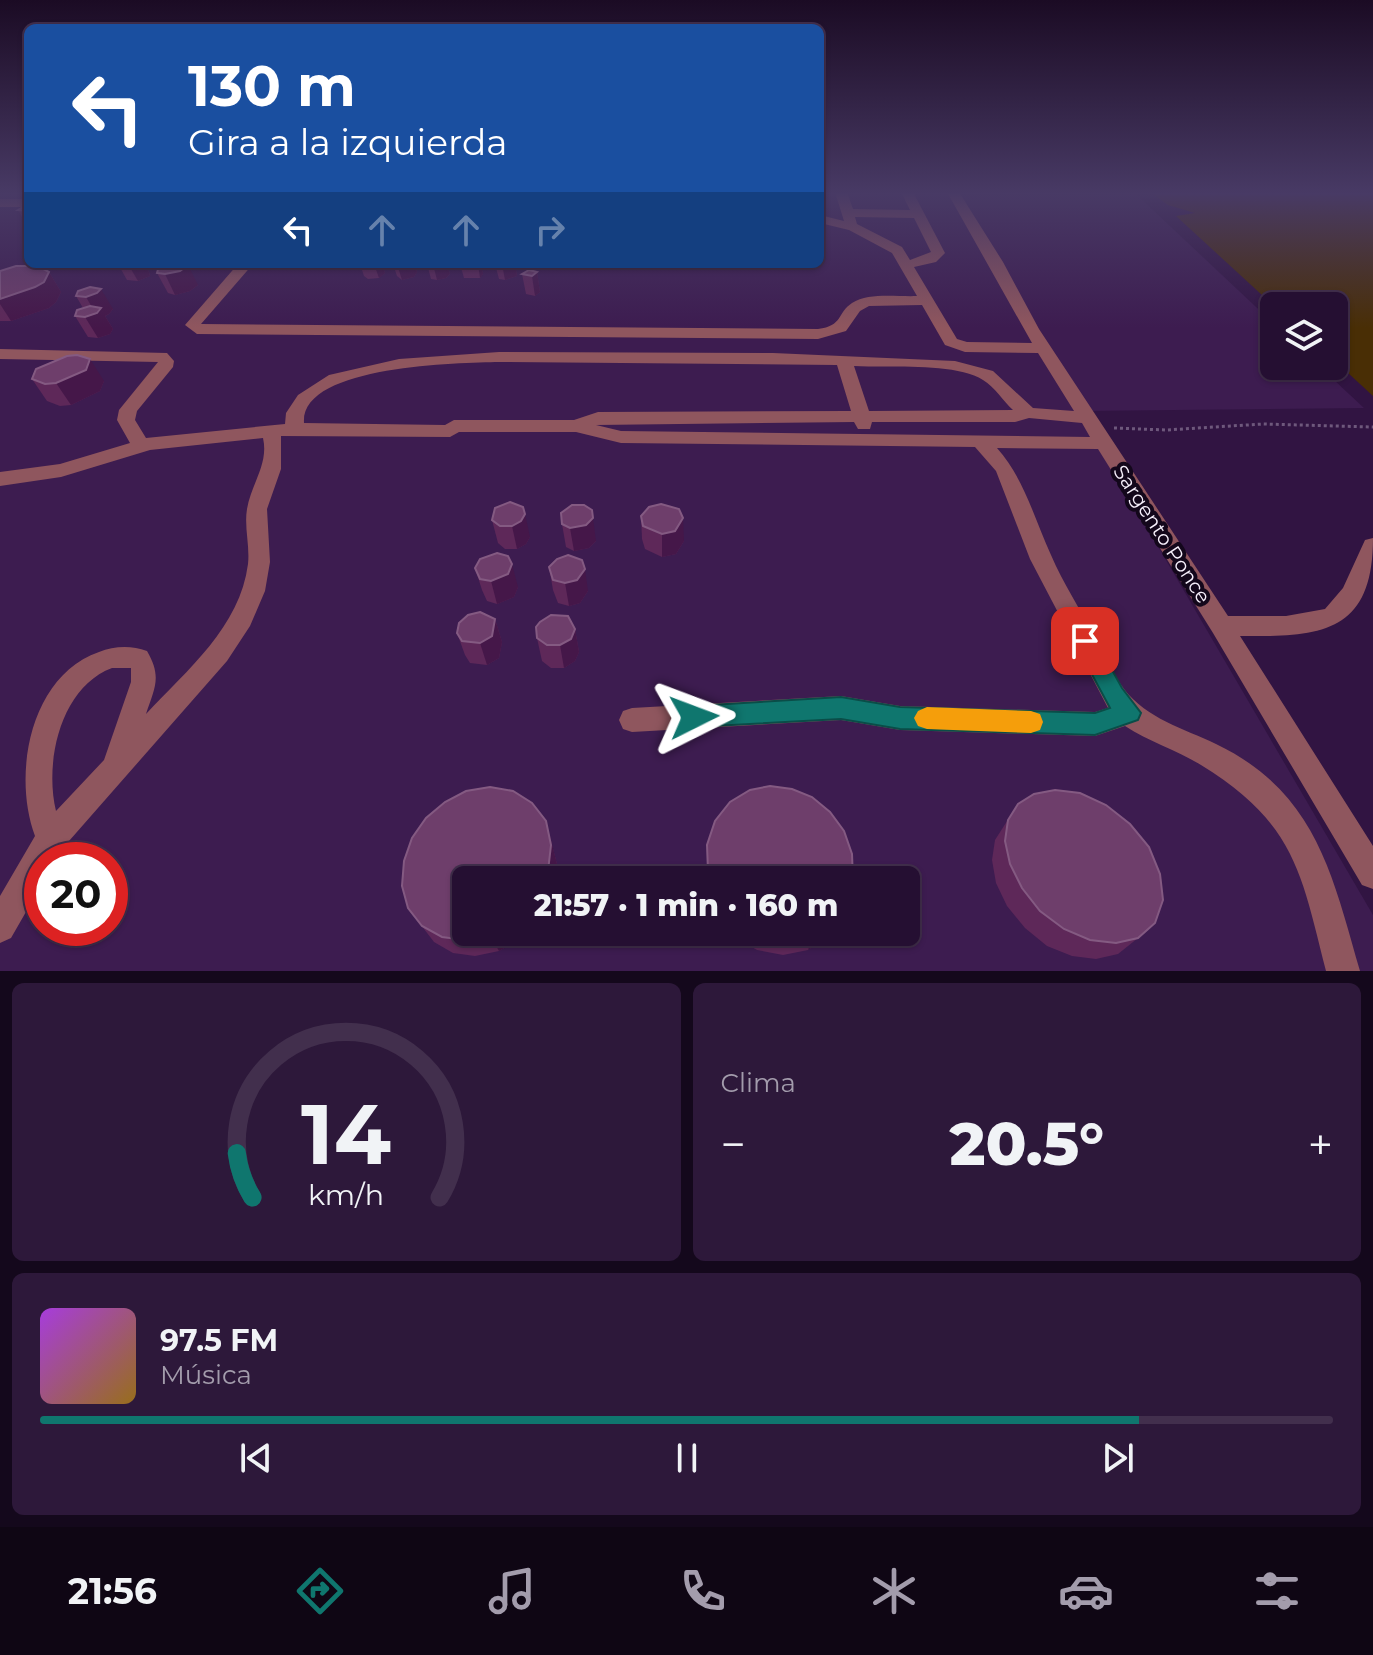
<!DOCTYPE html>
<html lang="es">
<meta charset="utf-8">
<style>
:root{--surface:#250f32;--page:#2d183a;--text:#f1f3f6;--muted:#a39cac;--line:#422f4d;--accent:#0f766e}
body{margin:0;font-family:Montserrat,sans-serif;background:var(--page);color:var(--text);height:100vh;display:flex;flex-direction:column;font-size:30px;white-space:nowrap}
*{box-sizing:border-box;margin:0}
p{font-size:26px;color:var(--muted)}
.icon{flex:none;width:44px;height:44px;fill:none;stroke:currentColor;stroke-width:2;stroke-linecap:round;stroke-linejoin:round}
.map{position:relative;height:971px;overflow:hidden}
.side{display:flex;flex-direction:column;gap:12px;padding:12px;background:#14081c;flex:1}
.side>*{flex:none}
.guide{position:absolute;left:24px;top:24px;width:800px;height:244px;border-radius:12px;box-shadow:0 2px 6px #0004,0 0 0 2px var(--line);background:#1a4fa0;color:#fff;overflow:hidden}
.controls{position:absolute;left:1260px;top:292px;display:grid;gap:16px}
.controls a{display:grid;place-items:center;width:88px;height:88px;border-radius:12px;background:var(--surface);box-shadow:0 2px 6px #0004,0 0 0 2px var(--line);font-size:40px}
.speed{position:absolute;left:24px;top:842px;display:flex;gap:16px;font-size:40px;font-weight:700;text-align:center}
.speed>*{display:grid;place-content:center;width:104px;height:104px;border-radius:50%;background:var(--surface);box-shadow:0 2px 6px #0004,0 0 0 2px var(--line);line-height:1}
.speed .limit{border:12px solid #d22;background:#fff;color:#111}
.pin{position:absolute;display:grid;place-items:center;width:68px;height:68px;color:#fff;margin:-34px;border-radius:16px;box-shadow:0 4px 12px #0006}
.me{position:absolute;width:88px;margin:-44px;rotate:87deg;stroke-linejoin:round;filter:drop-shadow(0 0 6px #0008)}
.turn{display:flex;align-items:center;gap:28px;height:168px;padding:0 32px;font-size:36px}
.turn .icon{width:104px;height:104px;stroke-width:2.5}
.turn b{display:block;font-size:56px;line-height:68px}
.lanes{display:flex;align-items:center;height:76px;padding:0 32px;background:#0003;justify-content:center;gap:40px;direction:ltr}
.lanes .off{opacity:.35}
.big{font-size:60px;font-weight:800;line-height:1.1}
.side .card{flex:1;display:flex;flex-direction:column;justify-content:center;gap:12px;min-width:0;padding:0 28px;border-radius:12px;background:var(--page)}
.side .dial{align-items:center;gap:0}
.dial svg{height:208px;overflow:visible;fill:none;stroke:var(--line);stroke-width:7;stroke-linecap:round;text-anchor:middle}
.dial text{fill:var(--text);stroke:none}
.song{display:flex;align-items:center;gap:24px}
.cover{width:96px;height:96px;border-radius:12px;background:linear-gradient(135deg,hsl(280 70% 55%),hsl(40 70% 35%))}
.played{height:8px;border-radius:4px;background:linear-gradient(90deg,var(--accent) 85%,var(--line) 85%)}
.keys{display:flex;justify-content:space-around;direction:ltr}
.heat{display:flex;justify-content:space-between;align-items:center;font-size:44px;direction:ltr}
.side .tiles{flex:1;display:grid;gap:12px;grid-template-columns:1fr 1fr}
.card:last-child{grid-column:span 2}
.trip{position:absolute;left:452px;top:866px;width:468px;height:80px;border-radius:12px;background:var(--surface);box-shadow:0 2px 6px #0004,0 0 0 2px var(--line);font-weight:800;line-height:80px;text-align:center}
.menu{display:flex;height:128px;justify-content:space-around;align-items:center;background:#0f0614;color:var(--muted)}
.menu .icon{width:56px;height:56px}
.menu .active{color:var(--accent)}
.menu b{font-size:36px;color:var(--text)}
.map>svg:first-child{display:block}
</style>
<div class="map">
<svg width="1373" height="971" viewBox="0 0 1373 971">
<rect width="100%" height="100%" fill="#311442"/>
<path fill="#3d1c50" fill-rule="evenodd" d="M0,192H28V264H820V192H946L949,197L1136,194L1274,324V366H1319L1364,408L1079,411L1373,915V971H0ZM42,860H110V928H42ZM466,880H906V932H466Z"/>
<polygon fill="#492e05" points="1150,192 1373,192 1373,396 1334,360 1334,306 1274,306 1176,216 1195,213 1168,205"/>
<g fill="none" stroke-linecap="round" stroke-linejoin="round">
<polyline stroke="#6e587c" stroke-width="3" stroke-dasharray="3 3" stroke-linecap="butt" points="1114,428 1166,430 1263,424 1373,427"/>
<g fill="#8f565e" fill-rule="evenodd">
<path d="M835,192H847L853,209L910,210L901,192H913L945,253L936,262L914,267L957,339L967,342L1032,343L947,192H959L1003,262L1039,329L1228,616H1286L1325,609L1343,588L1365,540L1373,538C1373,634 1320,637 1240,636L1373,846V889L1362,885L1213,633L1098,449L997,448C1024,478 1034,518 1051,555C1063,583 1080,609 1094,635C1104,653 1112,673 1124,689C1147,719 1183,728 1216,744C1316,792 1332,874 1360,971H1326C1301,872 1295,823 1201,765C1177,750 1149,742 1125,726L1095,736L900,730L841,720L632,732L623,729L619,720L623,711L632,708L841,696L900,706L1095,712L1108,708L1030,559L996,471L975,447L621,443L576,432H459L450,437L281,436V469L267,509L270,562L265,591L250,626L227,661L62,849L55,860H42V884L11,938L0,943V896L35,836C12,774 30,676 99,652C114,646 131,645 147,651C162,677 155,687 146,714C187,670 240,627 248,564C250,546 244,527 247,509C251,484 269,464 263,438L150,450L61,477L0,486V472L60,464L130,443L117,420L119,410L158,362L0,359V349L167,353L174,361L173,367L137,411L135,420L146,438L285,424L286,413L298,395L329,375L399,359L499,352L773,353L955,361L993,371L1033,408L1074,411L1038,353L965,352L945,345L922,305L869,306L860,311L846,331L818,339L197,334L185,325L238,264H253L201,324L818,329C843,326 837,313 852,303C869,292 897,297 917,296L892,253L849,230L820,223V215L844,221ZM855,217L914,218L931,252L910,260L902,247L857,224ZM499,362L837,365L851,411L598,412L574,420H454L445,425L304,423C300,365 459,363 499,362ZM854,366C888,368 955,362 983,380C995,387 1003,401 1013,410L869,411ZM1029,418L1082,423L1090,437L621,431L596,425L854,422L858,429H870L872,422H1015ZM112,668H131V682L104,760L56,811C44,761 61,687 112,668Z"/>
<rect x="0" y="199" width="28" height="8"/>
</g>
</g>
<g fill="#5e2859">
<polygon points="28,204 28,227 18,210"/>
<polygon points="118,264 145,264 149,272 150,276 138,281 127,280"/>
<polygon points="166,264 198,285 190,291 175,295 168,293 157,273"/>
<polygon points="360,264 382,264 385,273 379,278 368,279 364,276"/>
<polygon points="393,264 415,264 417,272 414,277 402,280 397,276"/>
<polygon points="427,264 447,264 450,274 446,278 437,280 431,279"/>
<polygon points="460,264 481,264 483,274 480,278 464,278"/>
<polygon points="495,264 515,264 517,276 505,280 499,279"/>
<polygon points="0,271 49,272 61,292 56,302 49,308 11,321 0,321"/>
<polygon points="537,272 540,292 535,296 526,294 522,274"/>
<polygon points="78,291 113,309 109,314 105,316 113,329 110,334 98,338 88,337 75,316 83,308 76,296"/>
<polygon points="32,379 104,381 100,391 71,405 60,406 47,401"/>
<polygon points="495,508 530,537 526,544 517,549 505,549 498,543 492,520"/>
<polygon points="641,516 684,541 676,554 662,557 645,549 642,539"/>
<polygon points="562,524 596,541 589,548 574,551 566,547"/>
<polygon points="549,567 588,591 580,603 569,606 558,603 553,590"/>
<polygon points="475,568 518,587 514,597 497,604 487,601 482,590"/>
<polygon points="495,619 502,642 499,658 487,665 470,663 465,655 457,633"/>
<polygon points="575,629 579,652 575,661 564,668 551,668 542,661 537,638"/>
<polygon points="1018,804 1138,938 1118,954 1096,959 1072,956 1047,946 1025,928 1007,906 996,883 992,860 995,840"/>
<polygon points="551,841 557,864 524,937 499,951 475,956 453,953 434,942 408,908"/>
<polygon points="707,845 853,880 707,880"/>
<polygon points="730,932 830,932 827,937 808,950 783,955 757,950 733,936"/>
</g>
<g fill="#451749">
<polygon points="128,264 145,264 149,272 150,276 138,281"/>
<polygon points="374,264 382,264 385,273 379,278"/>
<polygon points="397,264 415,264 417,272 414,277 402,280"/>
<polygon points="433,264 447,264 450,274 446,278 437,280"/>
<polygon points="478,264 481,264 483,274 480,278"/>
<polygon points="502,264 515,264 517,276 505,280"/>
<polygon points="188,265 198,285 190,291 175,295 165,274"/>
<polygon points="49,272 61,292 56,302 49,308 11,321 0,304 0,299"/>
<polygon points="537,272 540,292 535,296 532,276"/>
<polygon points="101,289 113,309 109,314 105,316 113,329 110,334 98,338 85,317 96,314 86,297"/>
<polygon points="90,359 104,381 100,391 71,405 56,383"/>
<polygon points="525,514 530,537 526,544 517,549 512,526"/>
<polygon points="593,518 596,541 589,548 574,551 570,528"/>
<polygon points="683,518 684,541 676,554 662,557 662,534"/>
<polygon points="512,564 518,587 514,597 497,604 491,581"/>
<polygon points="585,569 588,591 580,603 569,606 565,583"/>
<polygon points="495,619 502,642 499,658 487,665 480,643"/>
<polygon points="575,629 579,652 575,661 564,668 560,645"/>
<polygon points="546,821 557,864 555,880 544,880"/>
<polygon points="495,932 528,932 524,937 499,951 490,935"/>
<polygon points="815,932 830,932 827,937 808,950 814,933"/>
</g>
<g fill="#6e3e6b" stroke="#845a82" stroke-width="2">
<polygon points="28,204 28,211 18,210"/>
<polygon points="166,264 186,264 188,265 180,271 165,274 157,273 159,266"/>
<polygon points="16,266 38,266 49,272 44,282 35,287 0,299 0,271"/>
<polygon points="529,270 537,272 532,276 522,274"/>
<polygon points="90,287 101,289 97,293 86,297 76,296 78,291"/>
<polygon points="90,306 101,308 97,313 85,317 75,316 77,310"/>
<polygon points="77,355 90,359 86,370 56,383 45,384 32,379 36,369 67,356"/>
<polygon points="510,502 523,507 525,514 521,521 512,526 500,526 492,520 495,508"/>
<polygon points="661,504 679,509 683,518 675,531 662,534 643,526 641,516 649,507"/>
<polygon points="572,505 584,505 592,510 593,518 586,525 570,528 562,524 561,513"/>
<polygon points="497,553 508,556 512,564 508,574 491,581 480,579 475,568 480,559"/>
<polygon points="568,555 582,560 585,569 577,580 565,583 553,580 549,567 557,559"/>
<polygon points="480,612 495,619 492,636 480,643 462,641 457,633 459,623 468,615"/>
<polygon points="551,615 568,616 575,629 571,639 560,645 547,645 537,638 536,627 540,622"/>
<polygon points="770,786 792,789 812,797 830,812 844,831 852,854 853,880 711,880 708,871 707,845 715,821 730,802 750,790"/>
<polygon points="490,787 513,791 532,803 546,821 551,845 548,871 544,880 466,880 466,932 495,932 490,935 465,940 442,937 422,926 408,908 402,886 404,861 412,838 426,818 445,802 466,791"/>
<polygon points="1055,790 1080,793 1106,805 1130,824 1149,847 1160,874 1163,900 1155,923 1138,938 1116,943 1090,940 1064,929 1040,911 1022,888 1010,864 1005,841 1008,820 1018,804 1034,794"/>
<polygon points="757,932 815,932 787,939"/>
</g>
<linearGradient id="sky" x2="0" y2="1"><stop stop-color="#1b0b24"/><stop offset="0.59" stop-color="#483a65"/><stop offset="1" stop-color="#483a65" stop-opacity="0"/></linearGradient>
<rect width="1373" height="328" fill="url(#sky)"/>
<polygon fill="#0f766e" stroke="#0a4d48" stroke-width="2" points="1085,632 1092,634 1122,688 1141,713 1138,720 1095,735 900,729 841,719 694,727 685,724 682,717 685,709 694,706 841,697 900,707 1095,713 1110,708 1074,641 1077,634"/>
<polygon fill="#f59e0b" points="927,707 1031,711 1040,714 1043,722 1040,730 1031,733 927,729 918,726 914,718 918,711"/>
<g text-anchor="middle" dominant-baseline="central" stroke-width="8" stroke-linejoin="round" paint-order="stroke">
<g font-size="20" fill="#f7f0fc" stroke="#13071b">
<text transform="translate(1162 534) rotate(57)">Sargento Ponce</text>
</g>
</g>
</svg>
<div class="controls">
<a><svg class="icon" aria-label="layers" viewBox="0 0 24 24"><path d="M12 4l9 5-9 5-9-5zM3 14l9 5 9-5"/></svg></a>
</div>
<div class="speed"><div class="limit">20</div></div>
<div class="pin" style="left:1085px;top:641px;background:#d93025"><svg class="icon" aria-label="arrive" viewBox="0 0 24 24"><path d="M6 21V4h12l-3 4 3 4H6"/></svg></div>
<svg class="me" style="left:694px;top:717px" viewBox="-20 -20 40 40"><path d="M0-17L14 15 0 8-14 15z" fill="#0f766e" stroke="#fff" stroke-width="4"/></svg>
<div class="trip">21:57 · 1 min · 160 m</div>
<div class="guide">
<div class="turn"><svg class="icon" aria-label="left" viewBox="0 0 24 24"><path d="M17 20v-9H6M10 6l-5 5 5 5"/></svg><div><b>130 m</b>Gira a la izquierda</div></div>
<div class="lanes"><svg class="icon" aria-label="left" viewBox="0 0 24 24"><path d="M17 20v-9H6M10 6l-5 5 5 5"/></svg><svg class="icon off" aria-label="ahead" viewBox="0 0 24 24"><path d="M12 20V5M6 11l6-6 6 6"/></svg><svg class="icon off" aria-label="ahead" viewBox="0 0 24 24"><path d="M12 20V5M6 11l6-6 6 6"/></svg><svg class="icon off" aria-label="right" viewBox="0 0 24 24"><path d="M7 20v-9h11M14 6l5 5-5 5"/></svg></div>
</div>
</div>
<section class="side">
<div class="tiles">
<div class="card dial"><svg viewBox="0 0 100 80">
<path d="M14 69A42 42 0 1 1 86 69"/>
<path d="M14 69A42 42 0 0 1 8 52" stroke="#0f766e"/>
<text x="50" y="56" font-size="32" font-weight="700">14</text>
<text x="50" y="72" font-size="11">km/h</text>
</svg></div>
<div class="card"><p>Clima</p>
<div class="heat"><a>−</a><b class="big">20.5°</b><a>+</a></div>
</div>
<div class="card">
<div class="song"><i class="cover"></i><div><b>97.5 FM</b><p>Música</p></div></div>
<div class="played"></div>
<div class="keys"><svg class="icon" aria-label="previous" viewBox="0 0 24 24"><path d="M18 5L8 12l10 7zM5 5v14"/></svg><svg class="icon" aria-label="pause" viewBox="0 0 24 24"><path d="M8 5v14M16 5v14"/></svg><svg class="icon" aria-label="next" viewBox="0 0 24 24"><path d="M6 5l10 7-10 7zM19 5v14"/></svg></div>
</div>
</div>
</section>
<nav class="menu">
<b>21:56</b>
<svg class="icon active" aria-label="directions" viewBox="0 0 24 24"><path d="M12 3l9 9-9 9-9-9zM9 14v-3h6M13 9l2 2-2 2"/></svg>
<svg class="icon" aria-label="music" viewBox="0 0 24 24"><path d="M9 18V5l10-2v13"/><circle cx="6" cy="18" r="3"/><circle cx="16" cy="16" r="3"/></svg>
<svg class="icon" aria-label="phone" viewBox="0 0 24 24"><path d="M5 4h4l2 5-3 2q2 4 5 5l2-3 5 2v4C11 20 4 13 5 4z"/></svg>
<svg class="icon" aria-label="climate" viewBox="0 0 24 24"><path d="M12 3v18M4 7l16 10M4 17L20 7"/></svg>
<svg class="icon" aria-label="car" viewBox="0 0 24 24"><path d="M5 17H2v-5l4-1 3-4h7l3 4 3 1v5h-3M9 17h6M6 11h13"/><circle cx="7" cy="17" r="2"/><circle cx="17" cy="17" r="2"/></svg>
<svg class="icon" aria-label="filters" viewBox="0 0 24 24"><path d="M4 7h16M4 17h16"/><circle cx="9" cy="7" r="2"/><circle cx="15" cy="17" r="2"/></svg>
</nav>
